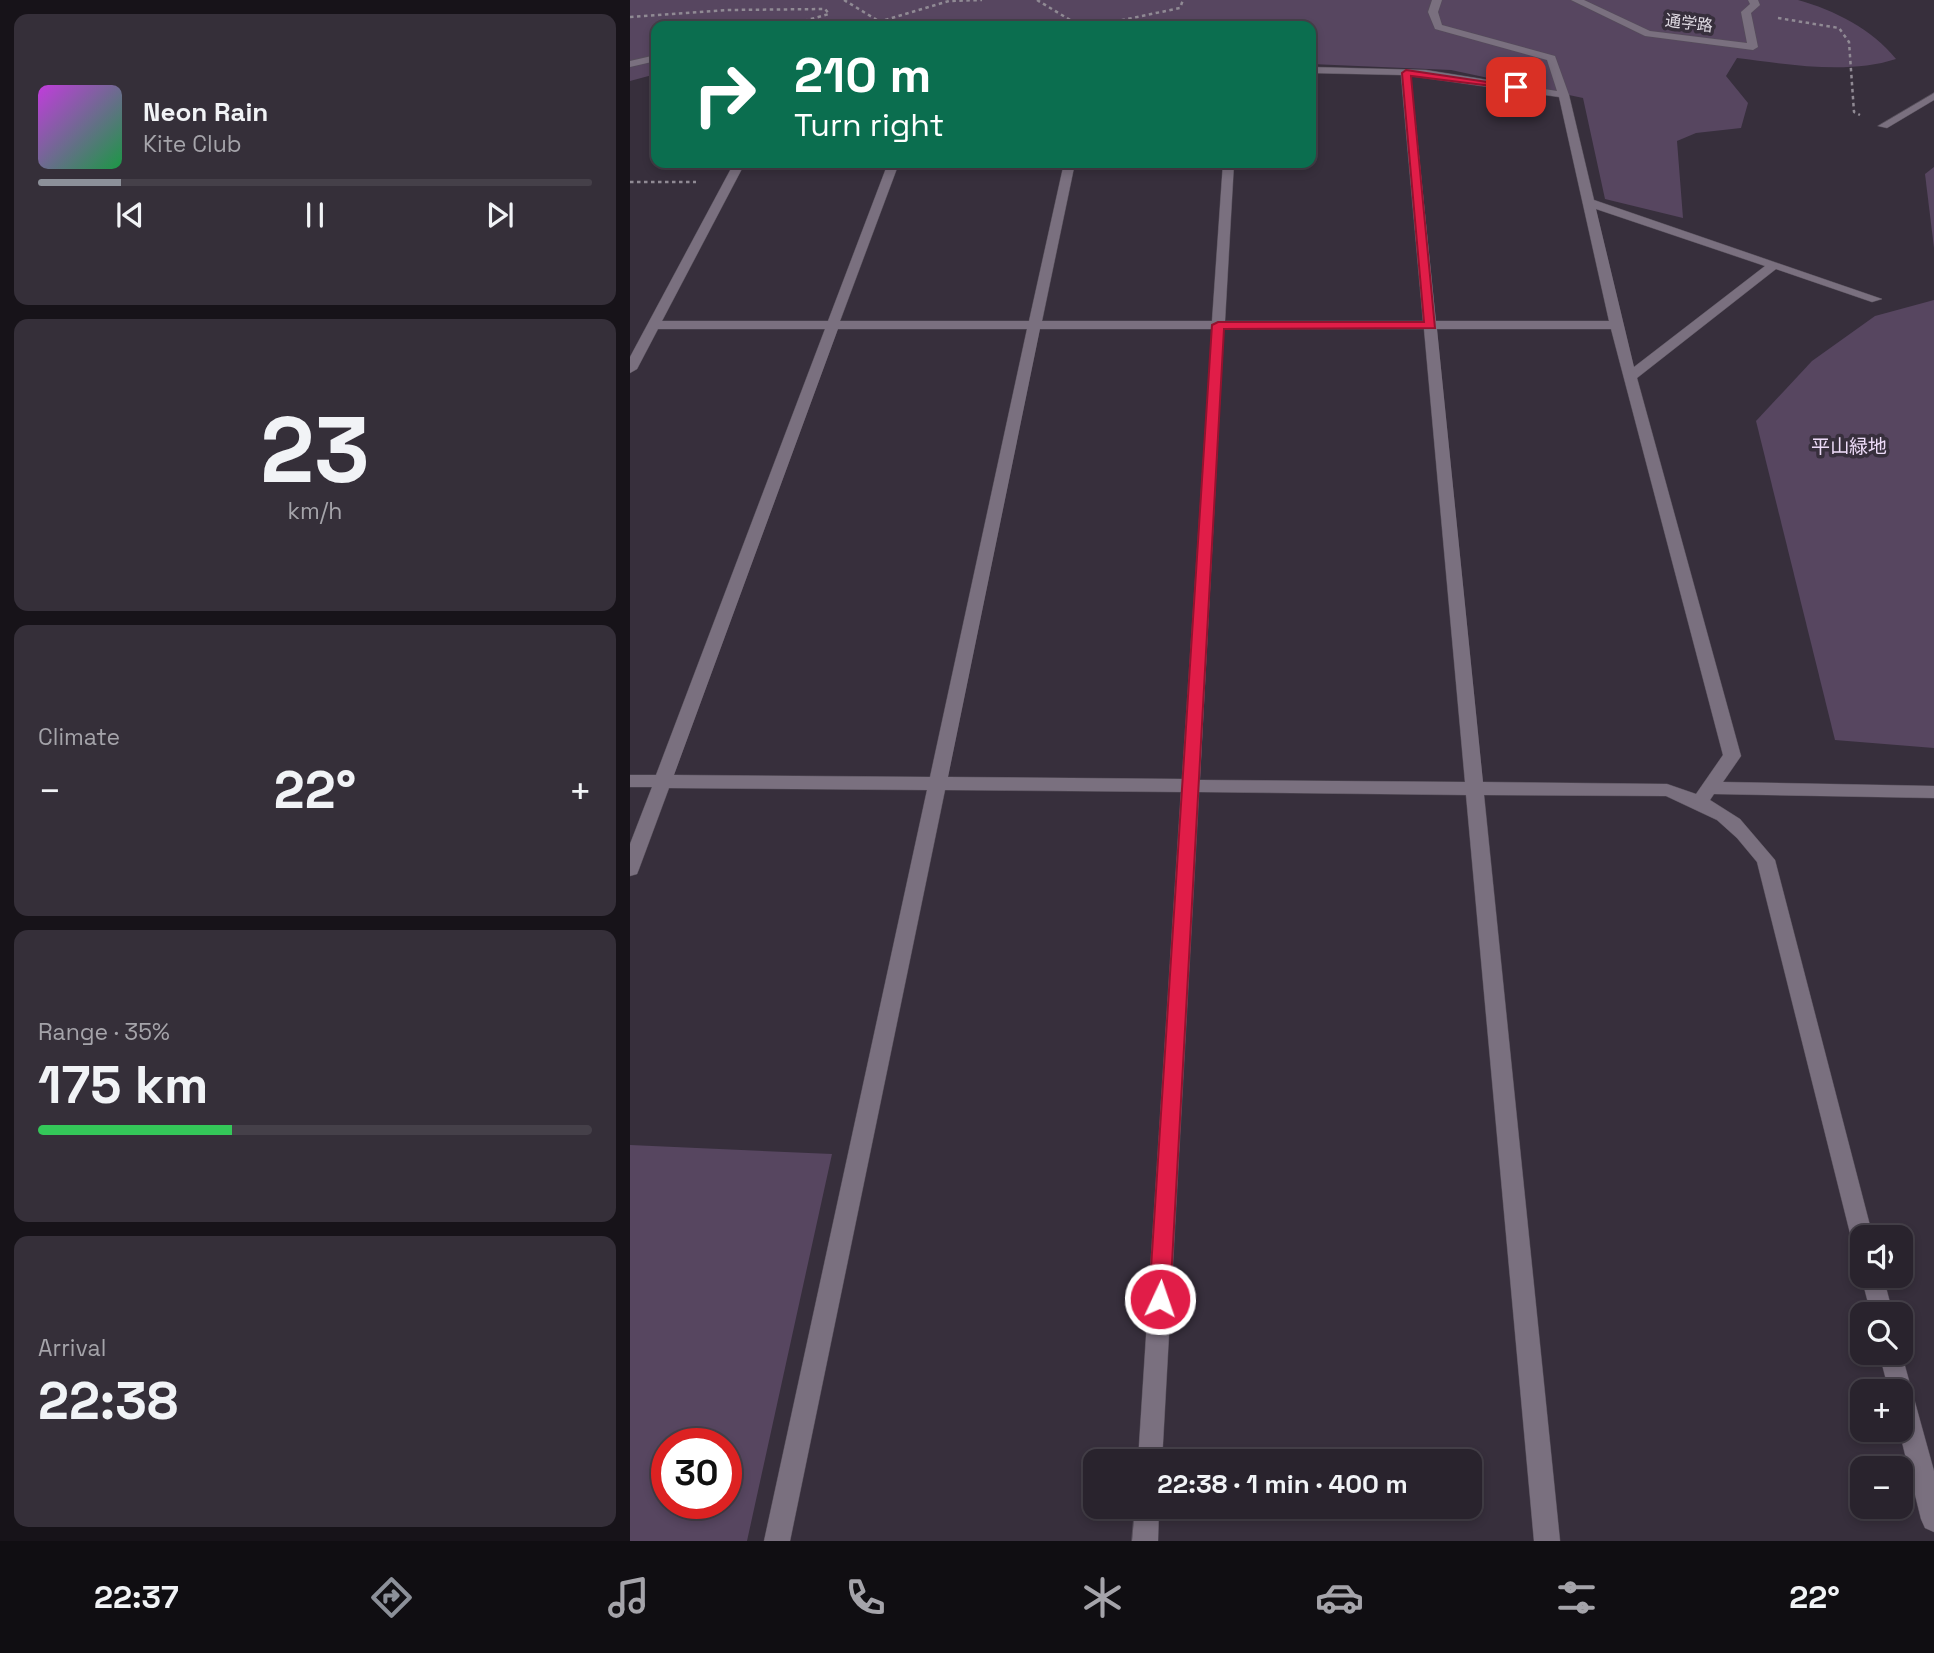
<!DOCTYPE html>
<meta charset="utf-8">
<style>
:root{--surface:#29232d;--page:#352f39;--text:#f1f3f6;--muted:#a5a4aa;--line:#454049;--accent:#8c9099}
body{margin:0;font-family:"Space Grotesk","Noto Sans JP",sans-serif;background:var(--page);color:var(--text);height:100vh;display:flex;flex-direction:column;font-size:26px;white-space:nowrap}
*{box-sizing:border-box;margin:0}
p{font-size:23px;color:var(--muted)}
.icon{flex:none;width:38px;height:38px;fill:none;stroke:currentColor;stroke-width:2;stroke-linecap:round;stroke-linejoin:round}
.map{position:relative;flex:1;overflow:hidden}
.panel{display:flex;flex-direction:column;gap:14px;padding:14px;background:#171319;width:630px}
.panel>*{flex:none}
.hud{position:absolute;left:21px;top:21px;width:665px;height:147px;border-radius:14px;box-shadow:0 4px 10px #0003,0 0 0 2px var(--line);background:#0b6e4f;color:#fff;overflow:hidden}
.tools{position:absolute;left:1220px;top:1225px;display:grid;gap:14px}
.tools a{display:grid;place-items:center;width:63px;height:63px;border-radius:14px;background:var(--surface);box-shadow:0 4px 10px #0003,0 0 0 2px var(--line);font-size:35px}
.speed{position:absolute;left:21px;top:1428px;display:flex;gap:14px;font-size:35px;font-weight:700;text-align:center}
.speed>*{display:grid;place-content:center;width:91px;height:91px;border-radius:50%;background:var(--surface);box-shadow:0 4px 10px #0003,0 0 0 2px var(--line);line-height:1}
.speed .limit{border:10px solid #d22;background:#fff;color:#111}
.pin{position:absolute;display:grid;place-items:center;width:60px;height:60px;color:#fff;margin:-30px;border-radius:14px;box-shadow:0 4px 10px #0006}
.me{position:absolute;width:77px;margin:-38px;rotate:3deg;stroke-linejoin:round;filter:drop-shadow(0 0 5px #0008)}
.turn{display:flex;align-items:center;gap:24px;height:147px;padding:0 28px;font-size:32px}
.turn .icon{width:91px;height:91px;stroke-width:2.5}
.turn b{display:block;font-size:49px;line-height:60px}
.big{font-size:52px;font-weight:700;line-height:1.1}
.panel .tile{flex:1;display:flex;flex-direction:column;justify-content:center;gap:10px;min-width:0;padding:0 24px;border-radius:14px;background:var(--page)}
.panel .dial{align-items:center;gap:0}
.dial b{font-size:91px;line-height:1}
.song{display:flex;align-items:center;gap:21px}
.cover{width:84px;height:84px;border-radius:10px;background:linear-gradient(135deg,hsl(290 70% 55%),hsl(140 70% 35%))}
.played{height:7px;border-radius:4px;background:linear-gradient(90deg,var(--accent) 15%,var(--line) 15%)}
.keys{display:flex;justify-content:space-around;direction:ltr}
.heat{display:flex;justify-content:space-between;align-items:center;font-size:38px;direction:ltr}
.charge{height:10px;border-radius:5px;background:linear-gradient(90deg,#34c759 35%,var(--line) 0)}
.trip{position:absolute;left:453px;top:1449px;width:399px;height:70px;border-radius:14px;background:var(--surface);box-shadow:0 4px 10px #0003,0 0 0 2px var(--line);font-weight:700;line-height:70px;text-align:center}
.tab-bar{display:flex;height:112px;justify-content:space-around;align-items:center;background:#100e12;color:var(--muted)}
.tab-bar .icon{width:49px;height:49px}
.tab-bar .selected{color:var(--accent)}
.tab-bar b{font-size:32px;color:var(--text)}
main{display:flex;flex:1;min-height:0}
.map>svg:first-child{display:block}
</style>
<main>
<section class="panel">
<div class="tile">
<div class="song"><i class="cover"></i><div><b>Neon Rain</b><p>Kite Club</p></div></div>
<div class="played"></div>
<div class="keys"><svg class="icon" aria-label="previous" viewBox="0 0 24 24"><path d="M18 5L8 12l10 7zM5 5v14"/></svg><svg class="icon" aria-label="pause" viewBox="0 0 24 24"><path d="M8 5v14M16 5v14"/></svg><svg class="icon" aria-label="next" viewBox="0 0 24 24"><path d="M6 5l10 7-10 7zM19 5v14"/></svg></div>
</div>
<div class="tile dial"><b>23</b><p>km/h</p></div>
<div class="tile"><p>Climate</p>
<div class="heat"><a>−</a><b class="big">22°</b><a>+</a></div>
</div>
<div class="tile"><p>Range · 35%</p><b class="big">175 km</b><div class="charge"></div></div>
<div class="tile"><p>Arrival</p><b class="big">22:38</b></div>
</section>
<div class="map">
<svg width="1304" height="1541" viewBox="0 0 1304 1541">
<rect width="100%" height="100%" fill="#372f3c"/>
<g fill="#574660" fill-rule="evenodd">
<path d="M0,0H1168C1204,10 1242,29 1266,59C1217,75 1157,64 1107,58L1096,76L1118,103L1111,128L1066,133L1047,141L1053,218L975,199L953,98L821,70L681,64V26H26V74L0,81Z"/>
<polygon points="1304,167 1304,248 1295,174"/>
<polygon points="1304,300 1304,748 1205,740 1126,421 1182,361 1245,316"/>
<path d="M0,1145L202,1154L117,1541H0ZM37,1444H96V1503H37Z"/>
</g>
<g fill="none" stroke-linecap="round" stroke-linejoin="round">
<defs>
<g id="minor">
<path d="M802,0H812L808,12L812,25L925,56L939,95L964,200L1252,299L1242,302L1146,269L1007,378L1111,756L1093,782L1304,786V798L1084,794L1080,800L1110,819L1145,860L1243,1237H1232V1247L1224,1244L1221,1237L1127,862L1107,838L1087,820L1036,796L854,795L930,1541H904L836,795L569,792L532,1461H508L551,792L315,790L160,1541H134L297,790L39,788L9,869L7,874L0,876V844L22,787H0V775H26L195,329H28L7,369L0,373V357L104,163H115L32,321H198L258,163H269L210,321H399L434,163H445L412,321H582L593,163H604L595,321H793L771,75L681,73V67L796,70L927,91L917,60L805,29L798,12ZM781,76L929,97L979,321H806ZM966,209L1135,266L1004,367ZM208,329H397L300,777L44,775ZM410,329H582L552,779L318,777ZM594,329H794L835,782L570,780ZM807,329H981L1093,755L1066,794L1037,784L853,782Z"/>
<polygon points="941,0 954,0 1020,31 1117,43 1111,12 1120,4 1118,0 1128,0 1130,5 1121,13 1128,47 1123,50 1015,36"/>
<polygon points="26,55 26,61 0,67 0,61"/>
<polygon points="1304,93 1304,100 1257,128 1248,126"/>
<polygon points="1232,1273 1232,1276 1253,1276 1263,1314 1241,1314 1231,1276"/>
<polygon points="1270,1348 1304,1471 1304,1532 1295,1528 1291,1519 1269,1430 1270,1391 1259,1391 1249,1353 1270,1353"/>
<polygon points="505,1507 529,1507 528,1541 502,1541"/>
</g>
</defs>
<use href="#minor" stroke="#554e59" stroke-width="1"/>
<g stroke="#908a94" stroke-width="2.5" stroke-dasharray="3.5 3.5" stroke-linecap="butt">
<polyline points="214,0 247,20"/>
<polyline points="407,0 450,26"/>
<polyline points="0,17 97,10 195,9 199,14 156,26"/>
<polyline points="1148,18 1209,28 1219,42 1224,112 1230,115"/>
<polyline points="235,26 319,1 352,0"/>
<polyline points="464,26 550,8 553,0"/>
<polyline points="0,182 66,182"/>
</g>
<use href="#minor" fill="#7a707f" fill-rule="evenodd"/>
</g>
<polygon fill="#e11d48" stroke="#92132f" stroke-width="2" points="776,70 891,87 886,89 781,76 805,328 594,329 540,1299 537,1306 530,1309 522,1306 519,1299 582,325 588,322 794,322 772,73"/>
<g text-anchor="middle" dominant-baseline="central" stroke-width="7" stroke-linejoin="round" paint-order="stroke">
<g font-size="16" fill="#e1dce4" stroke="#372f3c">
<text transform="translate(1059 23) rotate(7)">通学路</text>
</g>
<g font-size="19" fill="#eddbf8" stroke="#372f3c">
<text x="1219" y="446">平山緑地</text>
</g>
</g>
</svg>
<div class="tools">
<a><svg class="icon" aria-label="sound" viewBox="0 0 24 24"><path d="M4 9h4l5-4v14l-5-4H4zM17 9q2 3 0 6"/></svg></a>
<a><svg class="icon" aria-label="search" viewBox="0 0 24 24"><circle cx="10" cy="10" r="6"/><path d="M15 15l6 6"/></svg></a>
<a>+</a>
<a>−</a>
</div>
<div class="speed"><div class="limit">30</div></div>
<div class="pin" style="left:886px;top:87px;background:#d93025"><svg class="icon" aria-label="arrive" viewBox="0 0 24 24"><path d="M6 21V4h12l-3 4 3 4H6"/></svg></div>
<svg class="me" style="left:530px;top:1299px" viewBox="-20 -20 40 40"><circle r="17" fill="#e11d48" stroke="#fff" stroke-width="3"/><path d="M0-11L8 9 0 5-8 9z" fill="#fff"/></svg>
<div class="trip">22:38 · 1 min · 400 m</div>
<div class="hud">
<div class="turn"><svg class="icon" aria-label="right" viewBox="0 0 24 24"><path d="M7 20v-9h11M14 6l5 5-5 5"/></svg><div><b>210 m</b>Turn right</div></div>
</div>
</div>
</main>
<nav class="tab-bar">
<b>22:37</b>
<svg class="icon selected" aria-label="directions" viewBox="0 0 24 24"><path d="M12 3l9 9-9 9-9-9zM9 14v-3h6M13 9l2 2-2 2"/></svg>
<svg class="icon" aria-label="music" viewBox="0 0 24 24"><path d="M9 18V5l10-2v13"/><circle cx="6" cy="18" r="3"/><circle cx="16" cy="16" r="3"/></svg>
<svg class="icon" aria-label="phone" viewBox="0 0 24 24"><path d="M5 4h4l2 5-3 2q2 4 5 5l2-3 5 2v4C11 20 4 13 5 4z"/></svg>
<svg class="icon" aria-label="climate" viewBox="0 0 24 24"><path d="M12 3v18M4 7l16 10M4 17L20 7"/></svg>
<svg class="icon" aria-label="car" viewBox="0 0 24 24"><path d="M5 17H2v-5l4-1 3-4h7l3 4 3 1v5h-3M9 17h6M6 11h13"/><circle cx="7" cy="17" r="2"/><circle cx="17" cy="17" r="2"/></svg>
<svg class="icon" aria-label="filters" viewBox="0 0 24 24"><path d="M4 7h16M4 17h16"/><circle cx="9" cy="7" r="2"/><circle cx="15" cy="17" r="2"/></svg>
<b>22°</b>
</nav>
